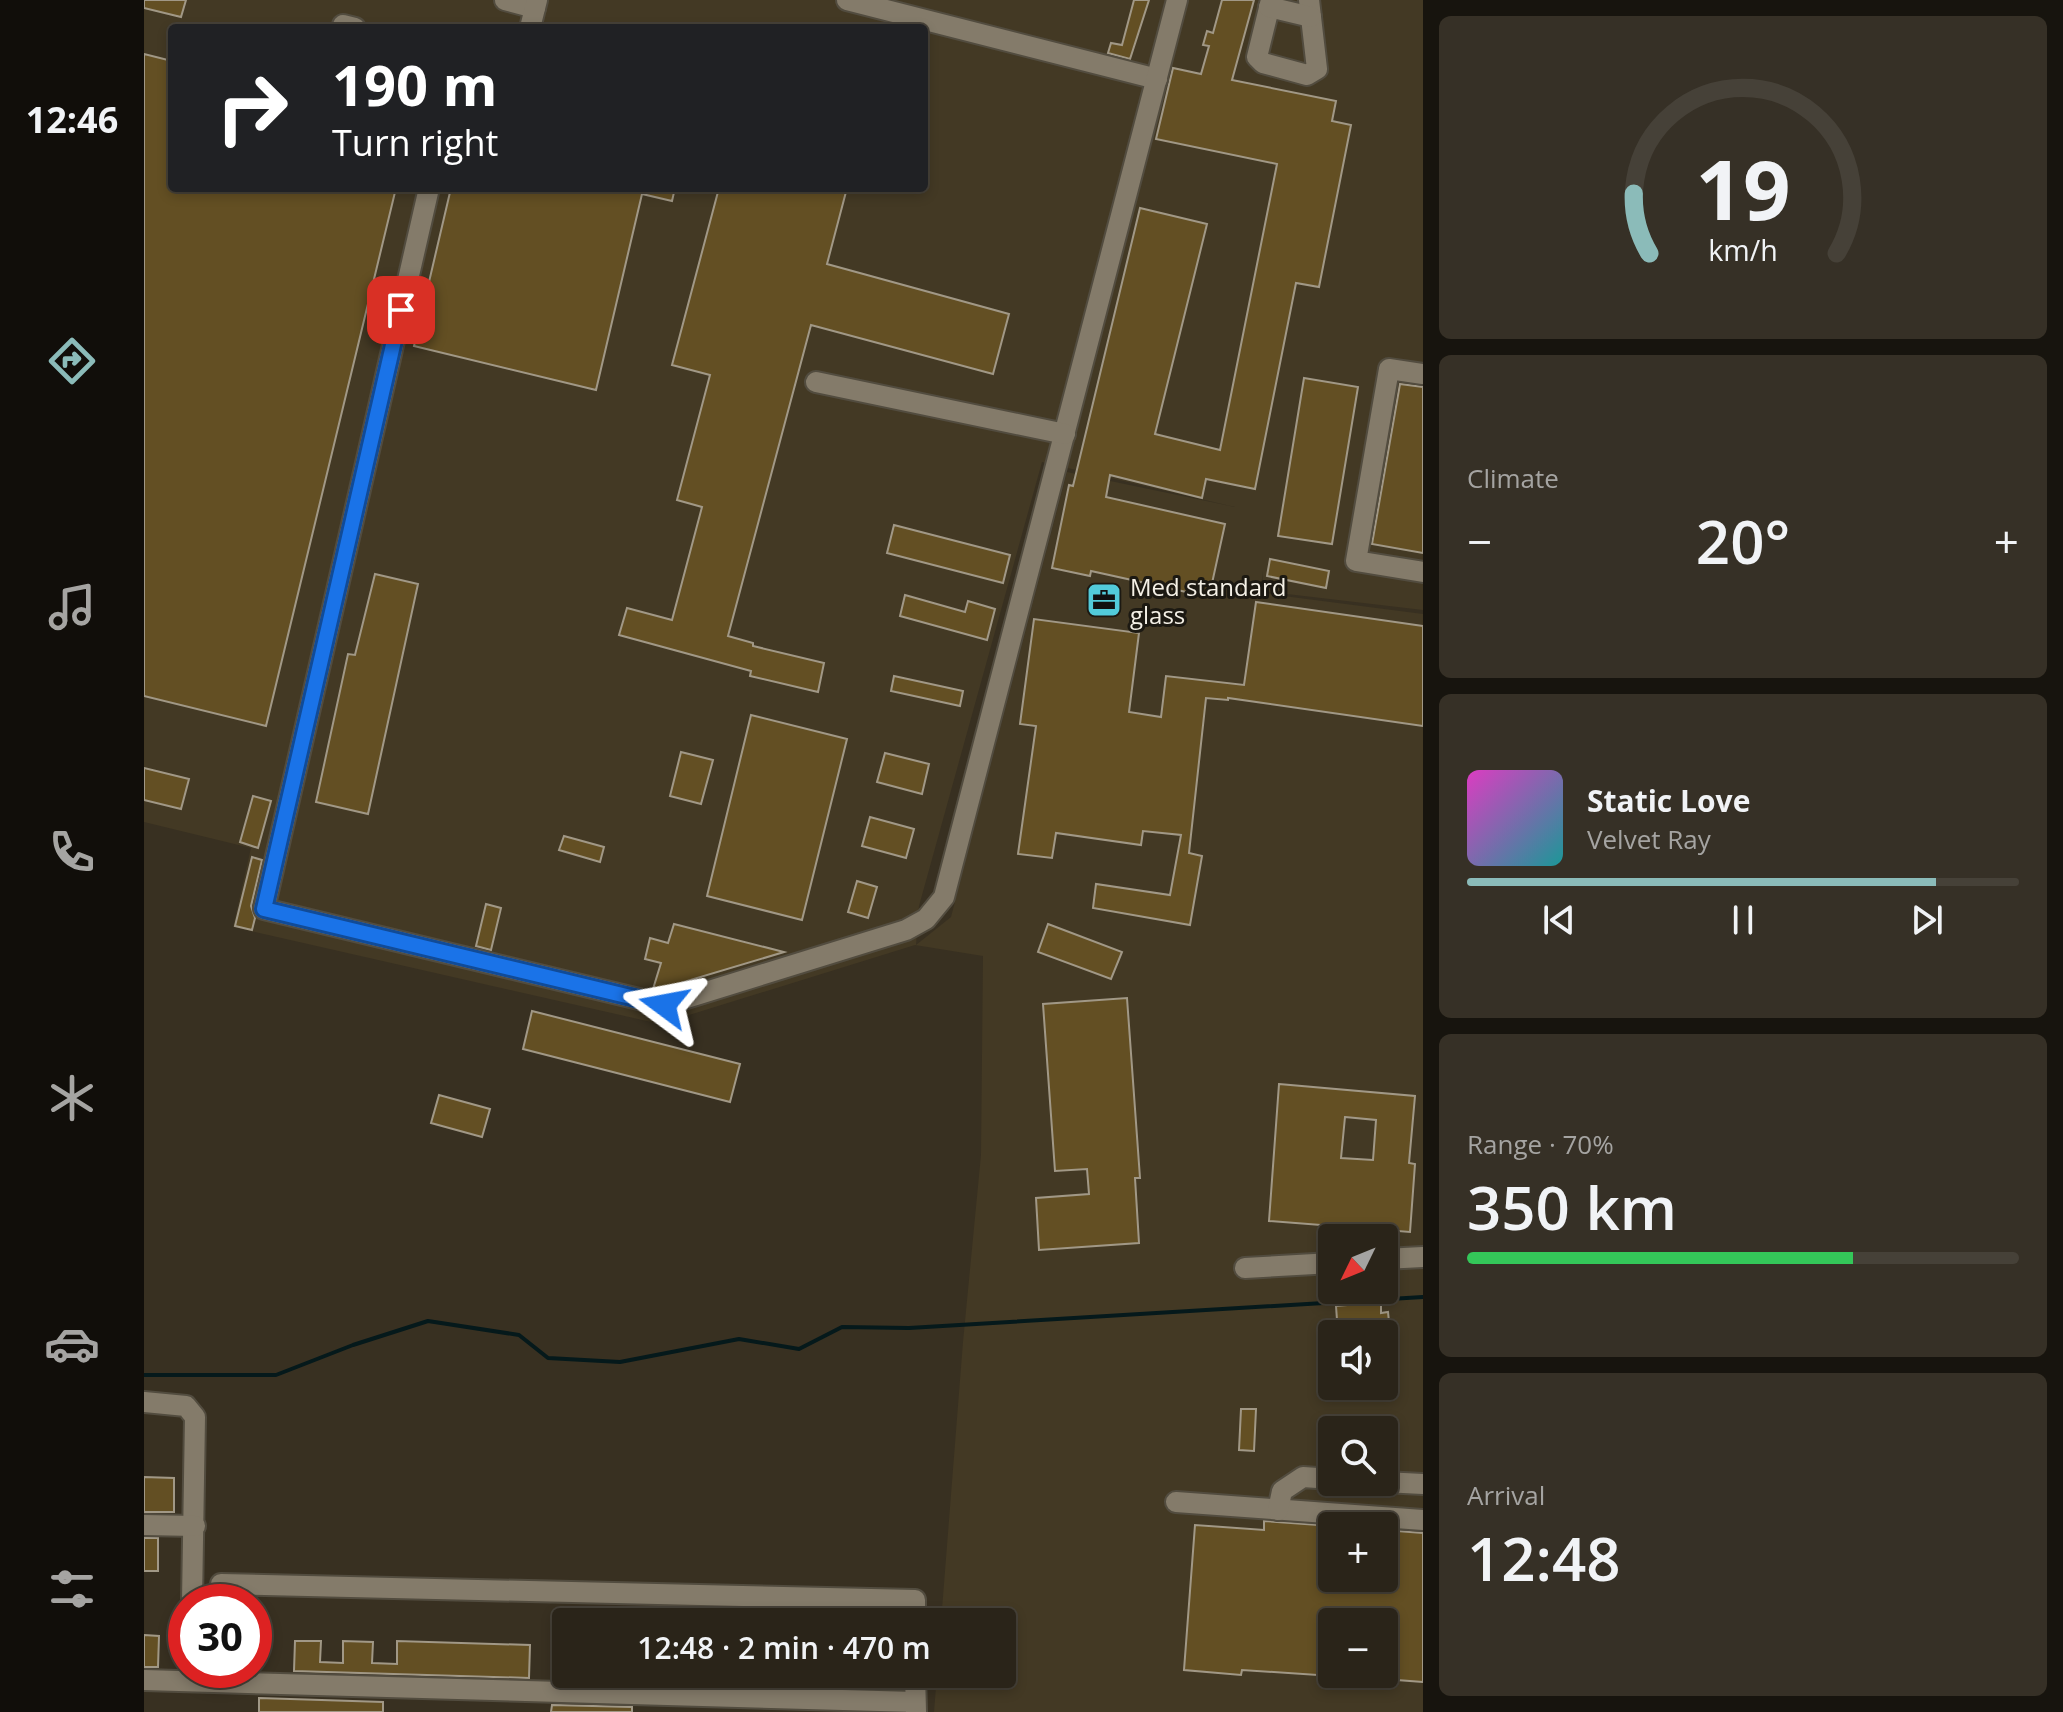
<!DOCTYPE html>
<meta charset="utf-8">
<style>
:root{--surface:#2a2419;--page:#363026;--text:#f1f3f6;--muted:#a5a4a2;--line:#464138;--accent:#8bbbb9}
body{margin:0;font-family:"Open Sans",sans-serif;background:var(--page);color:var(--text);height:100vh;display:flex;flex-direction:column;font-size:30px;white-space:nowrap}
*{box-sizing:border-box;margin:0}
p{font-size:26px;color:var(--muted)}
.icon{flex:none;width:44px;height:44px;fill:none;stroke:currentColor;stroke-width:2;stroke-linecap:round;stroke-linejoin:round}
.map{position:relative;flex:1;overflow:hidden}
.side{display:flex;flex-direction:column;gap:16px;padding:16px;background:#17140e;width:640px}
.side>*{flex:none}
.hud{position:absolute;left:24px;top:24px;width:760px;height:168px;border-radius:8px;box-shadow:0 4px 12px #0003,0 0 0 2px var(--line);background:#202124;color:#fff;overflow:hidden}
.needle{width:52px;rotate:227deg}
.fabs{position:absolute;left:1174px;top:1224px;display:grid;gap:16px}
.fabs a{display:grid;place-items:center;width:80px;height:80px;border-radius:8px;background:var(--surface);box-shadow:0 4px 12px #0003,0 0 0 2px var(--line);font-size:40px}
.speed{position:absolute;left:24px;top:1584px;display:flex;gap:16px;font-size:40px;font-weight:700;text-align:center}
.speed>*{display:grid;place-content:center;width:104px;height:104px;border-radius:50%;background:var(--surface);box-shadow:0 4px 12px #0003,0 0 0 2px var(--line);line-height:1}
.speed .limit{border:12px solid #d22;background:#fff;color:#111}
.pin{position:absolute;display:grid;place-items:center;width:68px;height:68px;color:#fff;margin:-34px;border-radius:16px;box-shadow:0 4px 12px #0006}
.me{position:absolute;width:88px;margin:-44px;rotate:283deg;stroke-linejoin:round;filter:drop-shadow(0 0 6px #0008)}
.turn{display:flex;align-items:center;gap:28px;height:168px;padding:0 32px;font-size:36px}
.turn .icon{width:104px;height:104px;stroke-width:2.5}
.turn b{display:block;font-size:56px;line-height:68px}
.big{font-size:60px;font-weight:600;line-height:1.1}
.side .card{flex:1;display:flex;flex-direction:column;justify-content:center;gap:12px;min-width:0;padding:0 28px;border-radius:12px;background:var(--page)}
.side .dial{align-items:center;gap:0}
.dial svg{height:208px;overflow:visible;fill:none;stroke:var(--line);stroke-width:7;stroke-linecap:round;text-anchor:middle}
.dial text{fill:var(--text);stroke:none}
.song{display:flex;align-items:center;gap:24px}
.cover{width:96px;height:96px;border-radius:12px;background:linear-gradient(135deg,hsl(310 70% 55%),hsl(180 70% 35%))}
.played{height:8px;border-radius:4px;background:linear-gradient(90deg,var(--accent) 85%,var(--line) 85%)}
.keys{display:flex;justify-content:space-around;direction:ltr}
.heat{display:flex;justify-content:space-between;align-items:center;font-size:44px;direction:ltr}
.charge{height:12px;border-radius:6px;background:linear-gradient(90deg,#34c759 70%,var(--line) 0)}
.trip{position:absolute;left:408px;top:1608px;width:464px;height:80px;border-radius:8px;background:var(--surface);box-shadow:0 4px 12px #0003,0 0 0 2px var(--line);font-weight:600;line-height:80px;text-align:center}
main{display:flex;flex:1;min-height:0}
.tab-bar{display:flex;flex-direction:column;width:144px;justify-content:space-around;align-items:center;background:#110e0a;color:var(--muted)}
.tab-bar .icon{width:56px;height:56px}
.tab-bar .current{color:var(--accent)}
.tab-bar b{font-size:36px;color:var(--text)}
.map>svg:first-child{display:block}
</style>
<main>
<nav class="tab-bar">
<b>12:46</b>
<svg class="icon current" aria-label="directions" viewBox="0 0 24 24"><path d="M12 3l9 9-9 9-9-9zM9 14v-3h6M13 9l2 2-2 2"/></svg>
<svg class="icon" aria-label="music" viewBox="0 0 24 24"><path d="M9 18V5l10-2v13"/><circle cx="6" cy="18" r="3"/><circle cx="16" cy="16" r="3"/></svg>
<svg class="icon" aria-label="phone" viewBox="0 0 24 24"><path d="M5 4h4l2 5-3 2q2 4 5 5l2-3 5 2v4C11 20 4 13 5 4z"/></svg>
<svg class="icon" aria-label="climate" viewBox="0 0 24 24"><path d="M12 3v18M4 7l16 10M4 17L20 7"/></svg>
<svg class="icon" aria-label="car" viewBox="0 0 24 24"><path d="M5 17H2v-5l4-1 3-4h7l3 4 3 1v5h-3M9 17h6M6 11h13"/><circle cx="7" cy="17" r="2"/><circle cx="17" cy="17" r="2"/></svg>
<svg class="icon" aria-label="filters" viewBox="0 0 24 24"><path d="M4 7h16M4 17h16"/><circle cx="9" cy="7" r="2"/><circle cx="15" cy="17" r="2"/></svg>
</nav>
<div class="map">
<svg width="1279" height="1712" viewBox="0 0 1279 1712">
<rect width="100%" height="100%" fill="#383021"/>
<path fill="#433924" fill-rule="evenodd" d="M0,0H1279V610L1118,591L1119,571L1116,593L1279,614V1712H790L793,1674H858V1622H797L819,1342L837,1155L839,956L771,945L516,1024L89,927L107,848L0,822ZM28,28H780V188H28ZM898,462L1091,507L923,472L807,917L772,945L775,906ZM1188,1238H1240V1290H1188ZM1188,1334H1240V1386H1188ZM1188,1430H1240V1482H1188ZM1188,1526H1240V1578H1188ZM1188,1622H1240V1674H1188Z"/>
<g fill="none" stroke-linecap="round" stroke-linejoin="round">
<polyline stroke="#05191b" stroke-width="4" points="0,1375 132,1375 209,1345 284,1321 375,1335 404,1358 476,1362 595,1339 655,1349 698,1327 765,1328 1279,1297"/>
</g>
<g fill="#634f23" stroke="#a19886" stroke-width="2" fill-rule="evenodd">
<polygon points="0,0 42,0 37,17 0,8"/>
<polygon points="990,0 1005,0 986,59 964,53 967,43 978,45"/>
<polygon points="1078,0 1110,0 1088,80 1192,101 1188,121 1207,125 1175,287 1152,283 1111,489 1062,479 1058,498 966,475 962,497 1081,524 1065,597 947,571 946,576 908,568 925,485 929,486 996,208 1063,224 1011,434 1076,450 1133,164 1012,139 1029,68 1057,74 1065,46 1059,45 1063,31 1069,33"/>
<polygon points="0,54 28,61 28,188 252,188 122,726 0,696"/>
<polygon points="307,188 531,188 528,201 498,194 452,390 270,346"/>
<polygon points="575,188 703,188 683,264 865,314 849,374 667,325 584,636 609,643 609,646 680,663 674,692 606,676 607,671 475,635 483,608 528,620 558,507 533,500 566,375 528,365"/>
<polygon points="1160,378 1214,387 1188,544 1134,536"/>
<polygon points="1256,384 1279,387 1279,553 1228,544"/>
<polygon points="750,525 866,555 859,583 743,553"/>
<polygon points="1126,559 1185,571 1182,588 1123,576"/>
<polygon points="231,574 274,584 224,814 172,802 204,654 211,655"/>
<polygon points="761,595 821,612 824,601 851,609 843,640 756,616"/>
<polygon points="1112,602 1279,626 1279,726 1084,698 1084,700 1062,698 1045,853 1058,856 1046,925 949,908 952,884 1026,895 1037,835 999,831 997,845 912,833 908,858 874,854 892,726 876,724 890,619 995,633 985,712 1017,717 1022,676 1100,685"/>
<polygon points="750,676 819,691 816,706 747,691"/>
<polygon points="607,715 703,739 658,920 563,896"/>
<polygon points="537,752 569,760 557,804 526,796"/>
<polygon points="741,753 785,764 778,794 733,782"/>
<polygon points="0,768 45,779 37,809 0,800"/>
<polygon points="109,796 127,801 114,848 96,842"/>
<polygon points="726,817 770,829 762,858 718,846"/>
<polygon points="420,836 460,847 456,862 415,850"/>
<polygon points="108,857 118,860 107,906 111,918 108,930 91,926"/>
<polygon points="713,881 733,887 724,918 704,912"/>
<polygon points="342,904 357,908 347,950 332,946"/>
<polygon points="530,924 640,952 513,990 509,989 517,963 501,959 506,938 524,943"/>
<polygon points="904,924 978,952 967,979 894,952"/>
<polygon points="983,998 996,1178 991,1178 995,1243 895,1250 892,1198 945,1194 943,1169 911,1171 899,1004"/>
<polygon points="388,1011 596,1064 586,1102 379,1049"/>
<path d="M1135,1084L1271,1096L1265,1163L1271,1164L1266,1232L1125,1221ZM1201,1117L1232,1120L1229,1160L1197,1158Z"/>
<polygon points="295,1095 346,1109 338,1137 287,1123"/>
<polygon points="1237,1302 1237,1313 1244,1312 1246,1332 1194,1334 1192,1306"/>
<polygon points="1097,1409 1112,1409 1110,1451 1095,1450"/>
<polygon points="0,1477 30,1478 30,1512 0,1512"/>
<polygon points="1120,1521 1188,1526 1188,1578 1240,1578 1240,1530 1279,1533 1279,1682 1240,1679 1240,1622 1188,1622 1188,1676 1098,1670 1097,1675 1040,1670 1051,1525 1120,1530"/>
<rect x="0" y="1538" width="14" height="33"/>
<polygon points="0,1635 15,1636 14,1667 0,1667"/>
<polygon points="151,1641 177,1641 176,1662 199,1663 199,1641 229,1642 228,1663 253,1664 253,1641 386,1645 385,1678 150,1671"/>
<polygon points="409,1645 422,1646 422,1674 489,1674 489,1681 408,1679"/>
<polygon points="670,1674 752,1674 751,1686 670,1684"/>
<polygon points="115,1698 239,1702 239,1712 115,1712"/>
<polygon points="408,1705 488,1707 488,1712 407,1712"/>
</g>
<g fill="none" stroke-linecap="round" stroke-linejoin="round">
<defs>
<g id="minor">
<polyline points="361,0 391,8"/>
<polyline points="703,0 1013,79"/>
<polyline points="1127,0 1113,57 1119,63 1163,75 1173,69 1165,0"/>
<polyline points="1125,7 1167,17"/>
<polyline points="199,25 211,28"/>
<polyline points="386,28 393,0"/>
<polyline points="285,188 120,909 520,1005 762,930 782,919 800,897 1033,0"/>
<polyline points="1279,374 1245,369 1212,561 1279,572"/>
<polyline points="672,382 921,434"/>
<polyline points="1240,1259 1279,1257"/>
<polyline points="1101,1268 1188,1263"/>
<polyline points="0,1402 42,1406 51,1417 48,1602"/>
<polyline points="1240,1482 1279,1484"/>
<polyline points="1032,1502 1279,1520"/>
<polyline points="1134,1510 1138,1491 1159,1477 1188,1479"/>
<polyline points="0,1525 51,1526"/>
<polyline points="77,1584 771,1600 771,1622"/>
<polyline points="771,1674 772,1712"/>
<polyline points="0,1680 771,1702"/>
</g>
</defs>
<use href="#minor" stroke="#524c3f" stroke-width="24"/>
<use href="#minor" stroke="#847b6a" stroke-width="20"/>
</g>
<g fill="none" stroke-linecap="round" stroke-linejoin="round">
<defs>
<polyline id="route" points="257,310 120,909 520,1005"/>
</defs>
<use href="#route" stroke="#114b97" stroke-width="20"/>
<use href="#route" stroke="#1a73e8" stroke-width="14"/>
</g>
<defs>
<symbol id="office-square" viewBox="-11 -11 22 22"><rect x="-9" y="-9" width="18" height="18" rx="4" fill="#52cbda" stroke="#1c1912"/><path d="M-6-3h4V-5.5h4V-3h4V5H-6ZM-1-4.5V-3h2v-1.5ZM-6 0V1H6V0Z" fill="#111"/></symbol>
</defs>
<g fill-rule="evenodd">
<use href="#office-square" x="940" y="580" width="40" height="40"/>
</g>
<g text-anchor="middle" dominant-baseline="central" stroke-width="6" stroke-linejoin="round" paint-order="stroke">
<g font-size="24" fill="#f4f0e6" stroke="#1c1912" text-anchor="start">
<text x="986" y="586">Med standard<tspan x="986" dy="28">glass</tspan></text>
</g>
</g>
</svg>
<div class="fabs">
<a><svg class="needle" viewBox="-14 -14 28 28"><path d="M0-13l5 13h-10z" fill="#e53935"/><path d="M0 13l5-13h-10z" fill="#a5a4a2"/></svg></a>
<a><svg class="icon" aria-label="sound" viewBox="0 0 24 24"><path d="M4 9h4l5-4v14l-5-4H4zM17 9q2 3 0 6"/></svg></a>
<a><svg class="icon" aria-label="search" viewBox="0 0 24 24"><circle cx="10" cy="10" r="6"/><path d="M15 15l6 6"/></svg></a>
<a>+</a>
<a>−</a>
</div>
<div class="speed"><div class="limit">30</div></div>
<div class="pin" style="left:257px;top:310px;background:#d93025"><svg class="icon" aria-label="arrive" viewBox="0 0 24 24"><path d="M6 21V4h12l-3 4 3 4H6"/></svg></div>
<svg class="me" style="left:520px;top:1005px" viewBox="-20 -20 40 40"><path d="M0-17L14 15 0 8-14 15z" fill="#1a73e8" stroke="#fff" stroke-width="4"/></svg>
<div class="trip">12:48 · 2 min · 470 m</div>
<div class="hud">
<div class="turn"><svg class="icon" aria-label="right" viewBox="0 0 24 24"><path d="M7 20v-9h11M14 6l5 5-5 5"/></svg><div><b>190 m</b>Turn right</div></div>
</div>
</div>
<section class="side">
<div class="card dial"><svg viewBox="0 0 100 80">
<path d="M14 69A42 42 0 1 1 86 69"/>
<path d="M14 69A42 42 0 0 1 8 46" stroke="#8bbbb9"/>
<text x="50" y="56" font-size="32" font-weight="700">19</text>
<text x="50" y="72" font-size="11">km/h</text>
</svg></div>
<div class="card"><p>Climate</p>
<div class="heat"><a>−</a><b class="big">20°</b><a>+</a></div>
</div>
<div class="card">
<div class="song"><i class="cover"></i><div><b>Static Love</b><p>Velvet Ray</p></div></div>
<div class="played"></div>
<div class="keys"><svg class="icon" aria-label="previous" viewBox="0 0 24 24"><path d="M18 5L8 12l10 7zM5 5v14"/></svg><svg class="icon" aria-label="pause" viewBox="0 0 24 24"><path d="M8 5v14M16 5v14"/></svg><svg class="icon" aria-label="next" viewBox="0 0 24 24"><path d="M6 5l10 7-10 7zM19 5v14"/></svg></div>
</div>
<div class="card"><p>Range · 70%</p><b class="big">350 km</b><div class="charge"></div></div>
<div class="card"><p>Arrival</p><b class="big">12:48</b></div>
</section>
</main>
